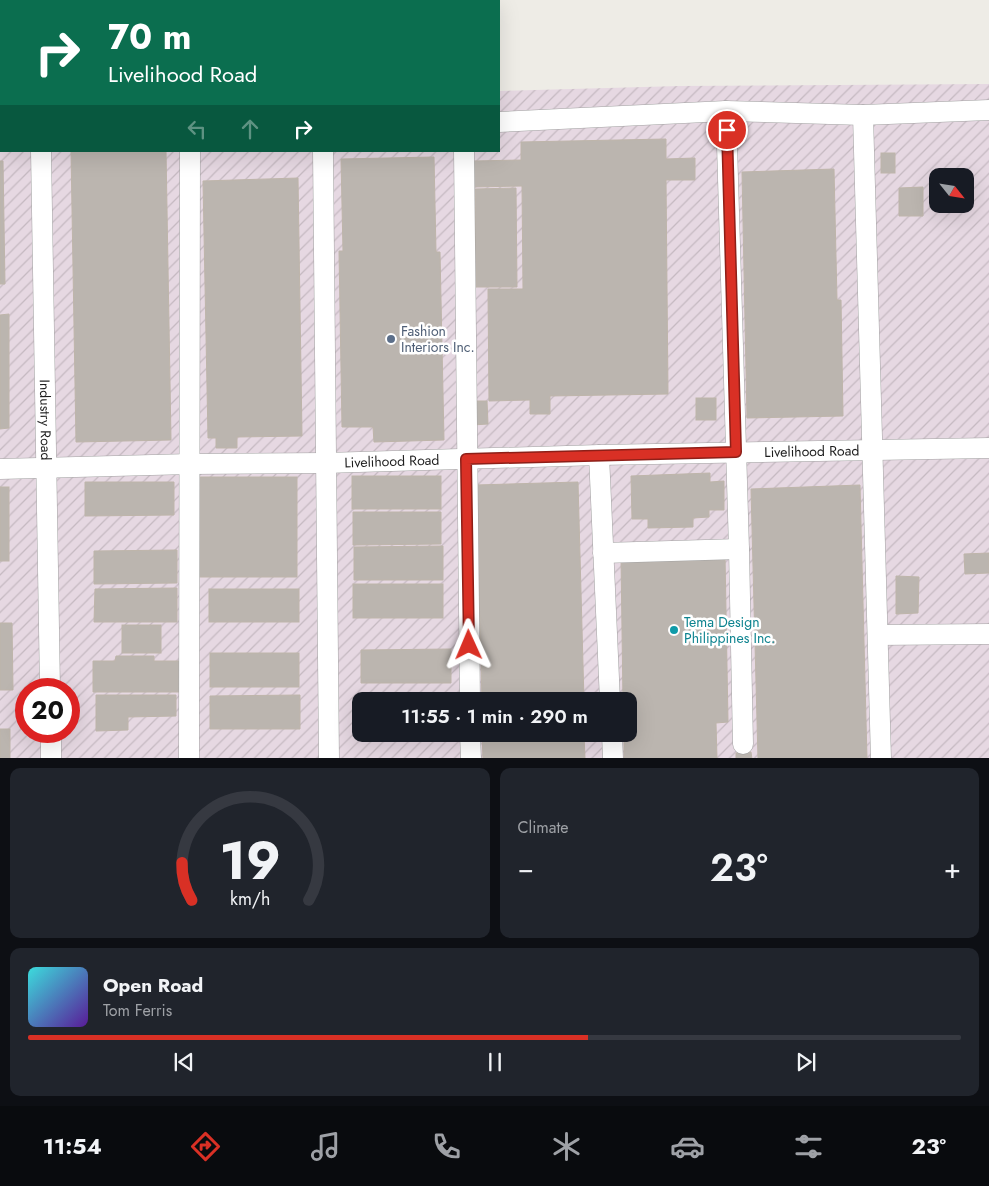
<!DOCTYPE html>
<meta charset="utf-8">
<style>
:root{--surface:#171b24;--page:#20242c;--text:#f1f3f6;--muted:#9ea1a6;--line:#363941;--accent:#d93025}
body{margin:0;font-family:Jost,sans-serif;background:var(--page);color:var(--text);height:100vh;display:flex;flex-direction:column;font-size:19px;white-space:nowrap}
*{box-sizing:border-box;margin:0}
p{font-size:16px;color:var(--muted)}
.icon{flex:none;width:28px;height:28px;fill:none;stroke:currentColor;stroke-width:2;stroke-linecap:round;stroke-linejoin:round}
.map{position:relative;height:758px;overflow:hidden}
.side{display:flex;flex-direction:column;gap:10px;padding:10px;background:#0d0f14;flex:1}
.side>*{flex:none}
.banner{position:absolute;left:0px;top:0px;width:500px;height:152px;box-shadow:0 5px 20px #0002;background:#0b6e4f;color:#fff;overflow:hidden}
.needle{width:32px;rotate:120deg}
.buttons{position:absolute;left:929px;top:168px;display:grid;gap:10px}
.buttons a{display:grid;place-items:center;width:45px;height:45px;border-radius:10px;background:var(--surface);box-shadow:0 5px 20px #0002;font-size:25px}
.speed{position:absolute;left:15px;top:678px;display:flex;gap:10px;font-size:25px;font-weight:700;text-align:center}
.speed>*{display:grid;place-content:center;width:65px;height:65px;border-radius:50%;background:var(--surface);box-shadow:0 5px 20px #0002;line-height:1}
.speed .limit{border:8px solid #d22;background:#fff;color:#111}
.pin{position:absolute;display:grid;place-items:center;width:42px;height:42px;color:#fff;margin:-21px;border:2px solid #fff;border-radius:50%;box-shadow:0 1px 5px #0007}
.me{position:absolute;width:55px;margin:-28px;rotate:359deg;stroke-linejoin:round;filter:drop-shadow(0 0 4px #0008)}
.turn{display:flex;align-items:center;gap:18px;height:105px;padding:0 25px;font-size:22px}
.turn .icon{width:65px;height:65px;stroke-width:2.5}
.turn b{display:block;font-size:35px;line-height:42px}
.lanes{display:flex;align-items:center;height:48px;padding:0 25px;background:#0003;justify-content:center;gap:25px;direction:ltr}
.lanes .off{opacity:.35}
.big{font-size:38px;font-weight:600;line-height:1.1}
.side .card{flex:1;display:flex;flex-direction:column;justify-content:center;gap:8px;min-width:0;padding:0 18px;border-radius:10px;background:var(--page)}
.side .dial{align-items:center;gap:0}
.dial svg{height:130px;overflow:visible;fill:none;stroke:var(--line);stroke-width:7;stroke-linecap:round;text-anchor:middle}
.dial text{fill:var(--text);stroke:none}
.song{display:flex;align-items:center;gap:15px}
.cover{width:60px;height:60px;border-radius:8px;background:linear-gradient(135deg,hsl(180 70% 55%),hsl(270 70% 35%))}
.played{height:5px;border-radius:2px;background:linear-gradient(90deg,var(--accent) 60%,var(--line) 60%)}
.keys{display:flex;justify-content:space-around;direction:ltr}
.heat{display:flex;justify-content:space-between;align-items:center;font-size:28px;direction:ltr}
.side .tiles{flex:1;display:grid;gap:10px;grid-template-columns:1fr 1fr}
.card:last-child{grid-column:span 2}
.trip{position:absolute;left:352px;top:692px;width:285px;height:50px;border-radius:10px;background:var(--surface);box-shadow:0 5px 20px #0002;font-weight:600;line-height:50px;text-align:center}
.tabs{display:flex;height:80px;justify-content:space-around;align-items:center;background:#090b0e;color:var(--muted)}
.tabs .icon{width:35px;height:35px}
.tabs .current{color:var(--accent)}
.tabs b{font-size:22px;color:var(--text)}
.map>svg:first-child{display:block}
</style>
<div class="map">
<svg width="989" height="759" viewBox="0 0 989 759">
<defs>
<pattern id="industrial-furrows" width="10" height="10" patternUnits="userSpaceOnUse" patternTransform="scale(1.25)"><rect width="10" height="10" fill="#e6d8e2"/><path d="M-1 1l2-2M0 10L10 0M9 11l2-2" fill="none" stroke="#c5b9c1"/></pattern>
</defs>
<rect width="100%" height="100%" fill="#eeece6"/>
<path fill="url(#industrial-furrows)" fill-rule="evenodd" d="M989,84V758H0V105H1V151H499V91L680,86ZM938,176H965V204H938ZM26,689H69V731H26ZM361,701H629V734H361Z"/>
<g fill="#bbb5af" stroke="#beb5aa">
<polygon points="666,139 666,159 695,158 695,180 666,180 668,394 550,396 550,414 530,414 530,400 489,401 488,289 523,289 522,186 473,187 473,161 521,160 521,142"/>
<polygon points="71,151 166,151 171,440 76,442"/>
<rect x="881" y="153" width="14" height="20"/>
<polygon points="434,157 436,252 440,252 444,440 374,442 373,427 342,427 339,251 343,251 341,159"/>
<polygon points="0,161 3,161 5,284 0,284"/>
<polygon points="834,169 837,300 841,300 843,416 747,418 742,172"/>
<polygon points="298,178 302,436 237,437 237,448 216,448 216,438 208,438 203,181"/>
<polygon points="923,187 923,216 899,216 899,188"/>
<polygon points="516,188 517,287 476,287 475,189"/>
<polygon points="9,314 9,428 0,429 0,315"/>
<rect x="696" y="398" width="20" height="22"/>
<polygon points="471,401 487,401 488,424 472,425"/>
<polygon points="710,473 710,482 724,481 724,510 709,510 709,517 693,518 693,527 648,528 648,519 632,519 631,476"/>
<rect x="352" y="476" width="89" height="33"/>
<rect x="190" y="477" width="107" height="100"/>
<polygon points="85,482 174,482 174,515 85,516"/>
<polygon points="578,482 584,701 482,701 476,485"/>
<polygon points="860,485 867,759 758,759 751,489"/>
<rect x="0" y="487" width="9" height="74"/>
<polygon points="353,512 441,512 441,544 353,545"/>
<polygon points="443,546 443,580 354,580 354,547"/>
<polygon points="177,550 177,583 94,584 94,551"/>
<polygon points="989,553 989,573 965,574 964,554"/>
<polygon points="725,556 728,722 716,723 717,759 624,759 624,734 629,734 629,701 623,701 621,558"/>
<polygon points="896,576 919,577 918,613 896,614"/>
<rect x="353" y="584" width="90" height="34"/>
<polygon points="177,588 177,622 94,622 95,589"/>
<rect x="209" y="589" width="90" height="33"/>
<polygon points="0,623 12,623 13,690 0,690"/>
<rect x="122" y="625" width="39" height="28"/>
<polygon points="451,649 451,683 361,683 361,650"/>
<rect x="210" y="653" width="89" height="34"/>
<polygon points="116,656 154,656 154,661 183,661 183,692 93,692 93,661 115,661"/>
<polygon points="360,693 450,693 450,701 361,701 360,727"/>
<polygon points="96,695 176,695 176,716 128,717 128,730 96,731"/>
<polygon points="300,695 300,729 210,729 210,696"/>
<rect x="0" y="729" width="10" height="30"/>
<polygon points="482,734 584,734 585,759 483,759"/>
<polygon points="751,752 752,759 736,759 736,753"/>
</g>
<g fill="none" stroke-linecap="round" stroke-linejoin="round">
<defs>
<g id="minor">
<polyline points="726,111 739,549 743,744"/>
<polyline points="863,115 989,110"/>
<polyline points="499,122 726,111 863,115 881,759"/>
<polyline points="0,129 1,129"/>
<path id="s1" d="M41,151L50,689"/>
<polyline points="323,151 329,759"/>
<polyline points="464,151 470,701"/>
<polyline points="599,455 610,701"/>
<path id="s2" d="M0,469L190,464L325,463L599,455L989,448"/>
<polyline points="603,553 739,549"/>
<polyline points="878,635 989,634"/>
<polyline points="51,731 51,759"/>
<polyline points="470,734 471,759"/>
<polyline points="612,734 613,759"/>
<polyline points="189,759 190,151"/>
</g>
</defs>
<use href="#minor" stroke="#a2a2a2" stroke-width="21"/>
<use href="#minor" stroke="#fff" stroke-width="20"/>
</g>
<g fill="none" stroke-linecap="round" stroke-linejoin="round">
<defs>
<polyline id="route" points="469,645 466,459 736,452 727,130"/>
</defs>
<use href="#route" stroke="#8d1f18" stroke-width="12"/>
<use href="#route" stroke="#d93025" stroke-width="9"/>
</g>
<circle fill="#5c6f8a" stroke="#fff" stroke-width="2" cx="391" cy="339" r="5"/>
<circle fill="#0f9aa8" stroke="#fff" stroke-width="2" cx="674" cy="630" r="5"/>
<g text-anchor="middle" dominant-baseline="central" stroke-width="5" stroke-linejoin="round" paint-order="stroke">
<g font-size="14" fill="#4e5e75" stroke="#fff" text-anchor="start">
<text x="401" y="331">Fashion<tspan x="401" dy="16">Interiors Inc.</tspan></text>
</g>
<g font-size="14" fill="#1e1e1e" stroke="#fff">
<text stroke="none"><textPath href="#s1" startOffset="269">Industry Road</textPath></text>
<text stroke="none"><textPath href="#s2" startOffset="812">Livelihood Road</textPath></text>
<text stroke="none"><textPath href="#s2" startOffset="392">Livelihood Road</textPath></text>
</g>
<g font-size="14" fill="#0d838f" stroke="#fff" text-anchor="start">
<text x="684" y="622">Tema Design<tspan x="684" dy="16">Philippines Inc.</tspan></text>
</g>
</g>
</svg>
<div class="buttons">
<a><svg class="needle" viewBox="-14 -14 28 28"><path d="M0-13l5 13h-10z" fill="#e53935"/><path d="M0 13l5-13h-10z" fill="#9ea1a6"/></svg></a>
</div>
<div class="speed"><div class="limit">20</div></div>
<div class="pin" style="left:727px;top:130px;background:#d93025"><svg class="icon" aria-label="arrive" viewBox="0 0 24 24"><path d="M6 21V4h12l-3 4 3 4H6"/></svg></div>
<svg class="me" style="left:469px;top:645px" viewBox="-20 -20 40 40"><path d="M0-17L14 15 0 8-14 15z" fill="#d93025" stroke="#fff" stroke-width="4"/></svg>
<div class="trip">11:55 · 1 min · 290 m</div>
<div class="banner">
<div class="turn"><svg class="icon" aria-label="right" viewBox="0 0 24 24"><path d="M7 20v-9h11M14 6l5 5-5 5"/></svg><div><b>70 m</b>Livelihood Road</div></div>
<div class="lanes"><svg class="icon off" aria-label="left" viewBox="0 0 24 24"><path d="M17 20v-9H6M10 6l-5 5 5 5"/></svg><svg class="icon off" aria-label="ahead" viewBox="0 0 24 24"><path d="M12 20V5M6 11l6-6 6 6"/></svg><svg class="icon" aria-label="right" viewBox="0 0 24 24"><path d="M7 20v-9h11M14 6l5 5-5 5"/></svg></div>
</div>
</div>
<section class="side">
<div class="tiles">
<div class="card dial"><svg viewBox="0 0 100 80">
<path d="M14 69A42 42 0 1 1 86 69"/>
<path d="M14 69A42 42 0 0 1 8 46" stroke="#d93025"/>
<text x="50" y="56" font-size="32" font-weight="700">19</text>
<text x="50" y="72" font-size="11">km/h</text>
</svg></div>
<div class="card"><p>Climate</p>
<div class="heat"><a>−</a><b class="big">23°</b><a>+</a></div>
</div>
<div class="card">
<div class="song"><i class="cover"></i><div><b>Open Road</b><p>Tom Ferris</p></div></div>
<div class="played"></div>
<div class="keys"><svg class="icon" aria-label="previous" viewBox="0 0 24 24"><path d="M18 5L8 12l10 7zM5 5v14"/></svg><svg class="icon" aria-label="pause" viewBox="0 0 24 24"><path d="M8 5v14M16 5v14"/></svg><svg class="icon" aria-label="next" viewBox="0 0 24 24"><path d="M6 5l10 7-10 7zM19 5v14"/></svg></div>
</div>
</div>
</section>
<nav class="tabs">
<b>11:54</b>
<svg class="icon current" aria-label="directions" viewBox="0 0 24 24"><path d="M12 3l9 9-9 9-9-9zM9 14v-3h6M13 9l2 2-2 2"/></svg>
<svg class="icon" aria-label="music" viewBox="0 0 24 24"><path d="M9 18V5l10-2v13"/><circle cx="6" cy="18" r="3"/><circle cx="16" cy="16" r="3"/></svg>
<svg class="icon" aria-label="phone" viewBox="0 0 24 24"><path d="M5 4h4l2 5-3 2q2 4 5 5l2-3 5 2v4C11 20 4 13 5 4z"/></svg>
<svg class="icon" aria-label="climate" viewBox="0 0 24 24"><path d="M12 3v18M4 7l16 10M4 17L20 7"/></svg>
<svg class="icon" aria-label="car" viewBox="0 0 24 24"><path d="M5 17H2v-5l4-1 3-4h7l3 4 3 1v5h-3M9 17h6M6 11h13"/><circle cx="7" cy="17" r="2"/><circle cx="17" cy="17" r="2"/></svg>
<svg class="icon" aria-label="filters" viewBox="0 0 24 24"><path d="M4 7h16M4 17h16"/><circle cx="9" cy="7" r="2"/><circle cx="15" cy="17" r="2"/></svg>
<b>23°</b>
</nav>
